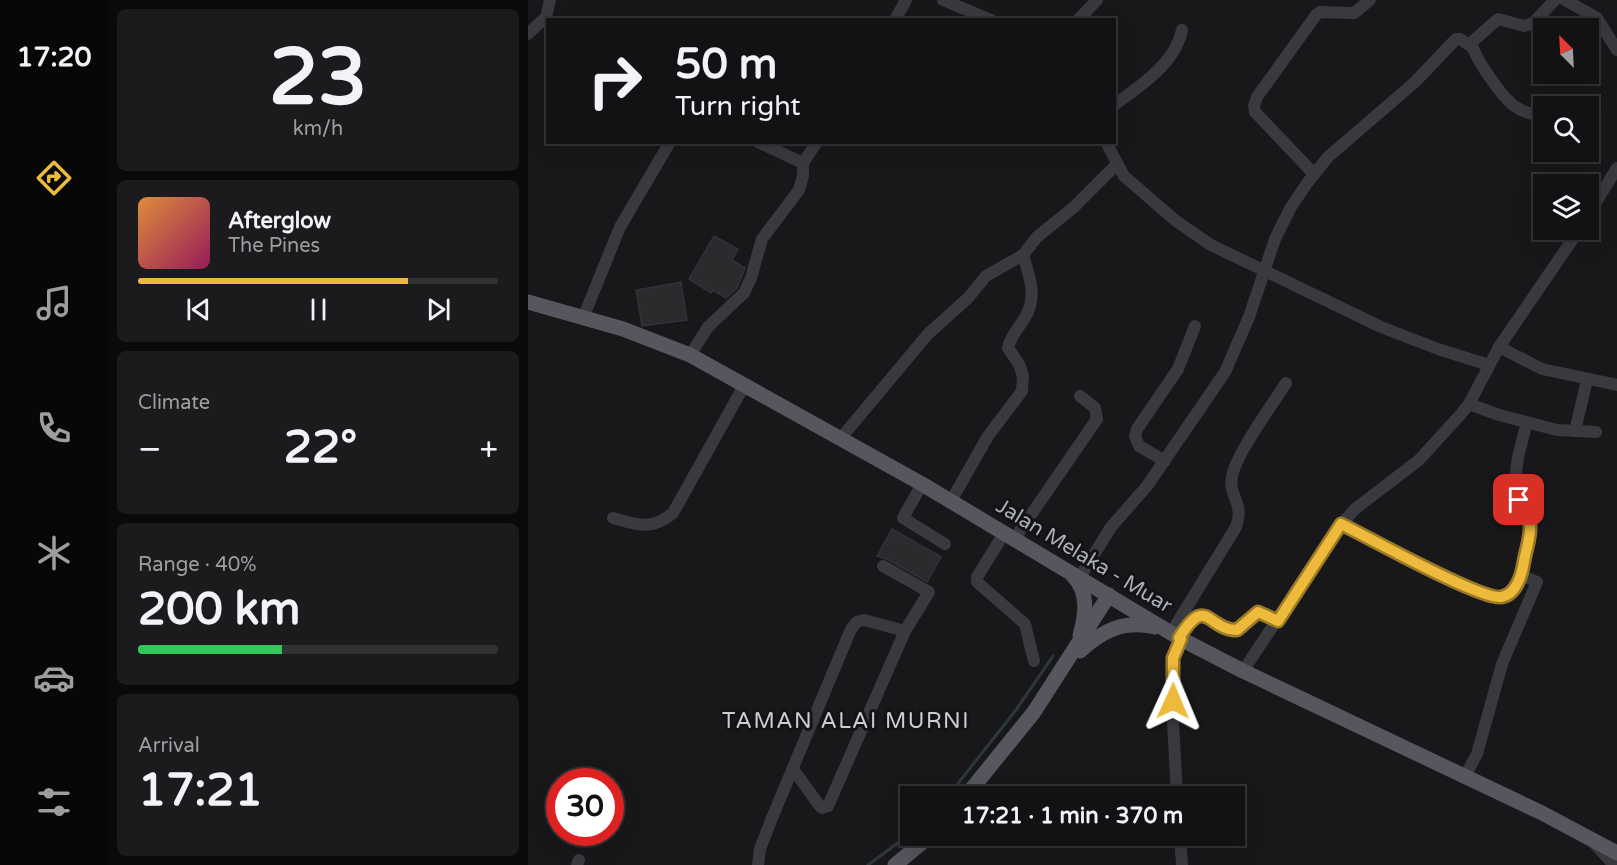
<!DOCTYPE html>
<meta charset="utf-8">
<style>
:root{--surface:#121214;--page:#1b1b1d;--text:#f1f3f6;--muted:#9c9ea0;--line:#313234;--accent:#edba3c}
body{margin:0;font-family:"Varela Round",sans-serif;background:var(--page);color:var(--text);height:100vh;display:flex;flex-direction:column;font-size:22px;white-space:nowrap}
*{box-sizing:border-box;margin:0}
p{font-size:20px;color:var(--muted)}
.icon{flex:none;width:33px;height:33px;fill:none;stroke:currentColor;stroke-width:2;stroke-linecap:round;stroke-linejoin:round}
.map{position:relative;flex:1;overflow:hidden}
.panel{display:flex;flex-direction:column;gap:9px;padding:9px;background:#0a0a0b;width:420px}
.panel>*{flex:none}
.banner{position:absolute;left:18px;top:18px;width:570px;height:126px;border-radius:0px;box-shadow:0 6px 24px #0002,0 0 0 2px var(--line);background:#121214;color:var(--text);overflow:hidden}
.needle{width:39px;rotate:336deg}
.controls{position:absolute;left:1005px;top:18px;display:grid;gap:12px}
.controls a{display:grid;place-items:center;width:66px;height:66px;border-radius:0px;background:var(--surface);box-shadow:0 6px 24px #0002,0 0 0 2px var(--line);font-size:30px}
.speed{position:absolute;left:18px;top:768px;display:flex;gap:12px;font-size:30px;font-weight:700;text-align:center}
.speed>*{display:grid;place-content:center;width:78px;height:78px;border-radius:50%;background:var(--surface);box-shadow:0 6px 24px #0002,0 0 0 2px var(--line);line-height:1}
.speed .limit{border:9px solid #d22;background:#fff;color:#111}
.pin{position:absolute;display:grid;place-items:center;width:51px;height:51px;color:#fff;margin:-26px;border-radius:12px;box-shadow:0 3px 9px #0006}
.me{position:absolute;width:66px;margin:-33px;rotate:1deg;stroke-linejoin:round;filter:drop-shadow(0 0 4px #0008)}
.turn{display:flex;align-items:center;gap:21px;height:126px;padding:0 30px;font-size:27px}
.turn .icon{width:78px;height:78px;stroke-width:2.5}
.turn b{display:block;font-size:42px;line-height:51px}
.big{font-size:45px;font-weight:800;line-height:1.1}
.panel .widget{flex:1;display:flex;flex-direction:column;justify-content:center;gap:9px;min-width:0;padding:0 21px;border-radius:9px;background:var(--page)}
.panel .dial{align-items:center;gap:0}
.dial b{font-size:78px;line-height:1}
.song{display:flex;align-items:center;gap:18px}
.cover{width:72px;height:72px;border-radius:9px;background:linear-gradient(135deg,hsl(30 70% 55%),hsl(330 70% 35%))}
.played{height:6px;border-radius:3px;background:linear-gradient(90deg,var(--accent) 75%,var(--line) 75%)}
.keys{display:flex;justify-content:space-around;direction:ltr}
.heat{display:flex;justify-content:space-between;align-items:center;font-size:33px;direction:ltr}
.charge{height:9px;border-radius:4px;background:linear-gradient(90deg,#34c759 40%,var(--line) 0)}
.trip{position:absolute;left:372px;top:786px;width:345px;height:60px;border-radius:0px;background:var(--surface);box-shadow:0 6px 24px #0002,0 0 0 2px var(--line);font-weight:800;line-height:60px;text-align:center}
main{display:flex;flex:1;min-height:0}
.tab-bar{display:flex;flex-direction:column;width:108px;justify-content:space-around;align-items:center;background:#070708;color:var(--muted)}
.tab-bar .icon{width:42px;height:42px}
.tab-bar .current{color:var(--accent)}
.tab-bar b{font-size:27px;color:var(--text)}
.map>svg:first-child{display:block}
</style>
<main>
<nav class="tab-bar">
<b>17:20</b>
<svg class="icon current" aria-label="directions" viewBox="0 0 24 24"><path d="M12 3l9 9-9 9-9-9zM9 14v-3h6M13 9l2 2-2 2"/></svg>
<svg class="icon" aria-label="music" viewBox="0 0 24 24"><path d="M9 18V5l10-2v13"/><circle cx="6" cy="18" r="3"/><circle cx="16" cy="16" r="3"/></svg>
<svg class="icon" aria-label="phone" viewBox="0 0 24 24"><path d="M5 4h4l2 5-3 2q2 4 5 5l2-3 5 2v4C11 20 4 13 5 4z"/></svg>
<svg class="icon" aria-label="climate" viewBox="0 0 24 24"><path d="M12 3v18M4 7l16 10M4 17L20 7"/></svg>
<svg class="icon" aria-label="car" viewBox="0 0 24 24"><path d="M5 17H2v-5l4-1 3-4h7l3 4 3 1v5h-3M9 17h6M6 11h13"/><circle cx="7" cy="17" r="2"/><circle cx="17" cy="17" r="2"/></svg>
<svg class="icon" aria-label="filters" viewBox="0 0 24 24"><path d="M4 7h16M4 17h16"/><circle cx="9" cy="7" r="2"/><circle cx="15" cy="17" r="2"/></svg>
</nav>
<section class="panel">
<div class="widget dial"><b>23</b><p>km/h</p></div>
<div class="widget">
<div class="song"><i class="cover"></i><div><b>Afterglow</b><p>The Pines</p></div></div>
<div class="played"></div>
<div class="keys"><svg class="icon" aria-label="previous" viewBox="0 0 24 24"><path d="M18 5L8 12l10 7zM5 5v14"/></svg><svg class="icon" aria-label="pause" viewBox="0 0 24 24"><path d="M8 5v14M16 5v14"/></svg><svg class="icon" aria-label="next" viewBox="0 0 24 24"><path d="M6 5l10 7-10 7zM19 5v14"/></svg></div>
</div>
<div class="widget"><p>Climate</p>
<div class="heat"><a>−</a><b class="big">22°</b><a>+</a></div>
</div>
<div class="widget"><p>Range · 40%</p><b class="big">200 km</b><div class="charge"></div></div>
<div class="widget"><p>Arrival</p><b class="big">17:21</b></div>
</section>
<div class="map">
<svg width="1089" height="865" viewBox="0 0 1089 865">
<rect width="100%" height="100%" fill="#18181a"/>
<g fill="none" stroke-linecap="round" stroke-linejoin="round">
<g stroke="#2e363e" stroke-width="3">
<polyline points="420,796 488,710 525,656"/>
<polyline points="340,865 382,834"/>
</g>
</g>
<g fill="#2b2b2e" stroke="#323236" stroke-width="1.5">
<polygon points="186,236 210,249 204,260 217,268 209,288 198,298 185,290 183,293 161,279"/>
<polygon points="153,282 159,320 114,326 108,290"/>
<polygon points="364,529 413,557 399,582 359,559 349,556"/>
</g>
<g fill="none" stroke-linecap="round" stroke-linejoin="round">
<g stroke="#393a3f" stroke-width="12">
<polyline points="415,0 463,20"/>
<polyline points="1037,0 1069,18 1089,50"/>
<polyline points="367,20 378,0"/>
<polyline points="550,20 569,0"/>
<polyline points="0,34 18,17 22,0"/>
<path d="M586,105C613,85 647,64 654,30"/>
<polyline points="1060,108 1065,105"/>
<path d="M1016,116C1004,115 994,112 985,105C974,96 944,56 944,42L970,19L996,26L1005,23L1027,0"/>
<polyline points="230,142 275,163"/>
<polyline points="578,142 596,176 648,221 683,245 853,327 910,349 961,365"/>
<polyline points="786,174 727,112 726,106 729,97 788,15 792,12 826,13 842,0"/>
<polyline points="1060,215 1089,168"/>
<polyline points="55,318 92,227 142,142"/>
<polyline points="971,347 1014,369 1089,385"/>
<polyline points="162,355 180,327 216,293 223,278 234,239 271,190 275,176 275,163 289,142"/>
<polyline points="941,404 971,415 1029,430 1068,432"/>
<polyline points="1047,431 1059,380"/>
<polyline points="313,438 400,334 440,298 458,276 495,255 509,237 546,207 588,165"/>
<polyline points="637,461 611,446 607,436 609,429 650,369 667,326"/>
<polyline points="394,484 375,518 417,544"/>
<path d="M423,501L460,436L494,391L495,376L491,364L480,348C482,337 490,329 496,319C510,298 502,278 495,255"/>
<path d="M85,518C110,525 123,531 145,513L217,384"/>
<polyline points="813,524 939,588 961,597 974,597 985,590 994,572 1002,531 1001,516 986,488 990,457 999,422"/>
<polyline points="477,532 449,577 449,582 497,624 506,661"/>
<polyline points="487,538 569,419 567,408 552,396"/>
<polyline points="552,577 583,527 619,486 697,372 721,317 747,239 763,207 780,182 800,157 887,82 928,39 932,39 944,47"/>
<path d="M643,633L708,527C717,502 700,497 704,477C707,455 745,404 758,383"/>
<path d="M651,638C658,627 663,615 677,615L705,630L714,628L730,612L750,621"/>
<polyline points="715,671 810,528 827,509 891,460 933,414 941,404 971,347 1051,230"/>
<polyline points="265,769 291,805 294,808 300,806 377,631 401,592 355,566"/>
<polyline points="936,778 949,754 974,664 1009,582 993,575"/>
<polyline points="649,796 645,723 645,658 653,639"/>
<polyline points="652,836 654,865"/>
<polyline points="1065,842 1086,865"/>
<polyline points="49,865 51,860"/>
<polyline points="230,865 232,849 244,818 323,629 329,622 336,620 377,631"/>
</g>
<g stroke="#55565e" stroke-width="15">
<polyline points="0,302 95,329 162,355 394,484 653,639 715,671 1014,813 1089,853"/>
<path d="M545,576C561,592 558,614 552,635"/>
<path d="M552,651C575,630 596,620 627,627"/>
<polyline points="438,796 506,712 581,595"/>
<polyline points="367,865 402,836"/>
</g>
</g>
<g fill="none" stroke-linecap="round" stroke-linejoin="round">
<defs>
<path id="route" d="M645,701V658L653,639L651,638C679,593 679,630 709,630L730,612L750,621L813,524C840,537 952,600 973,597C988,595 994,575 996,561C1002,532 1008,526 991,500"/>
</defs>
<use href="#route" stroke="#9a7927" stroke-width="15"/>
<use href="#route" stroke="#edba3c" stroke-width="10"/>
</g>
<g text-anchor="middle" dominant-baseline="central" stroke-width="6" stroke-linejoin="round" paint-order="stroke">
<g font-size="21" fill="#aaaeb9" stroke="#131315">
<text transform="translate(556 556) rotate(31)">Jalan Melaka - Muar</text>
</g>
<g font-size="22" letter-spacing="1.5" fill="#cbcdd5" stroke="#131315">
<text x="318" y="721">TAMAN ALAI MURNI</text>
</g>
</g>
</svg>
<div class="controls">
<a><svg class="needle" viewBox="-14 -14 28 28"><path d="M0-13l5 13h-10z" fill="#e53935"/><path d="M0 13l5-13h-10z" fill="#9c9ea0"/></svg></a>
<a><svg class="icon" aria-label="search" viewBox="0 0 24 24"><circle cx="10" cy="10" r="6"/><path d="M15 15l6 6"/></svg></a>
<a><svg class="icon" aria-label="layers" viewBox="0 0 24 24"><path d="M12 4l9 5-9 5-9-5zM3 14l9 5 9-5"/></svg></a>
</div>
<div class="speed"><div class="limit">30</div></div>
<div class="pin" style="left:991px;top:500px;background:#d93025"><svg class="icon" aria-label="arrive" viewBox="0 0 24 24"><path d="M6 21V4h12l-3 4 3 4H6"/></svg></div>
<svg class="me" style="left:645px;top:701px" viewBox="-20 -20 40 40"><path d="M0-17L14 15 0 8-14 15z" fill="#edba3c" stroke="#fff" stroke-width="4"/></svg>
<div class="trip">17:21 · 1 min · 370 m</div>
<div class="banner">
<div class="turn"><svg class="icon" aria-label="right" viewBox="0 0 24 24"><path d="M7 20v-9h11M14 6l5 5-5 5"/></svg><div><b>50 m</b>Turn right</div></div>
</div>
</div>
</main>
